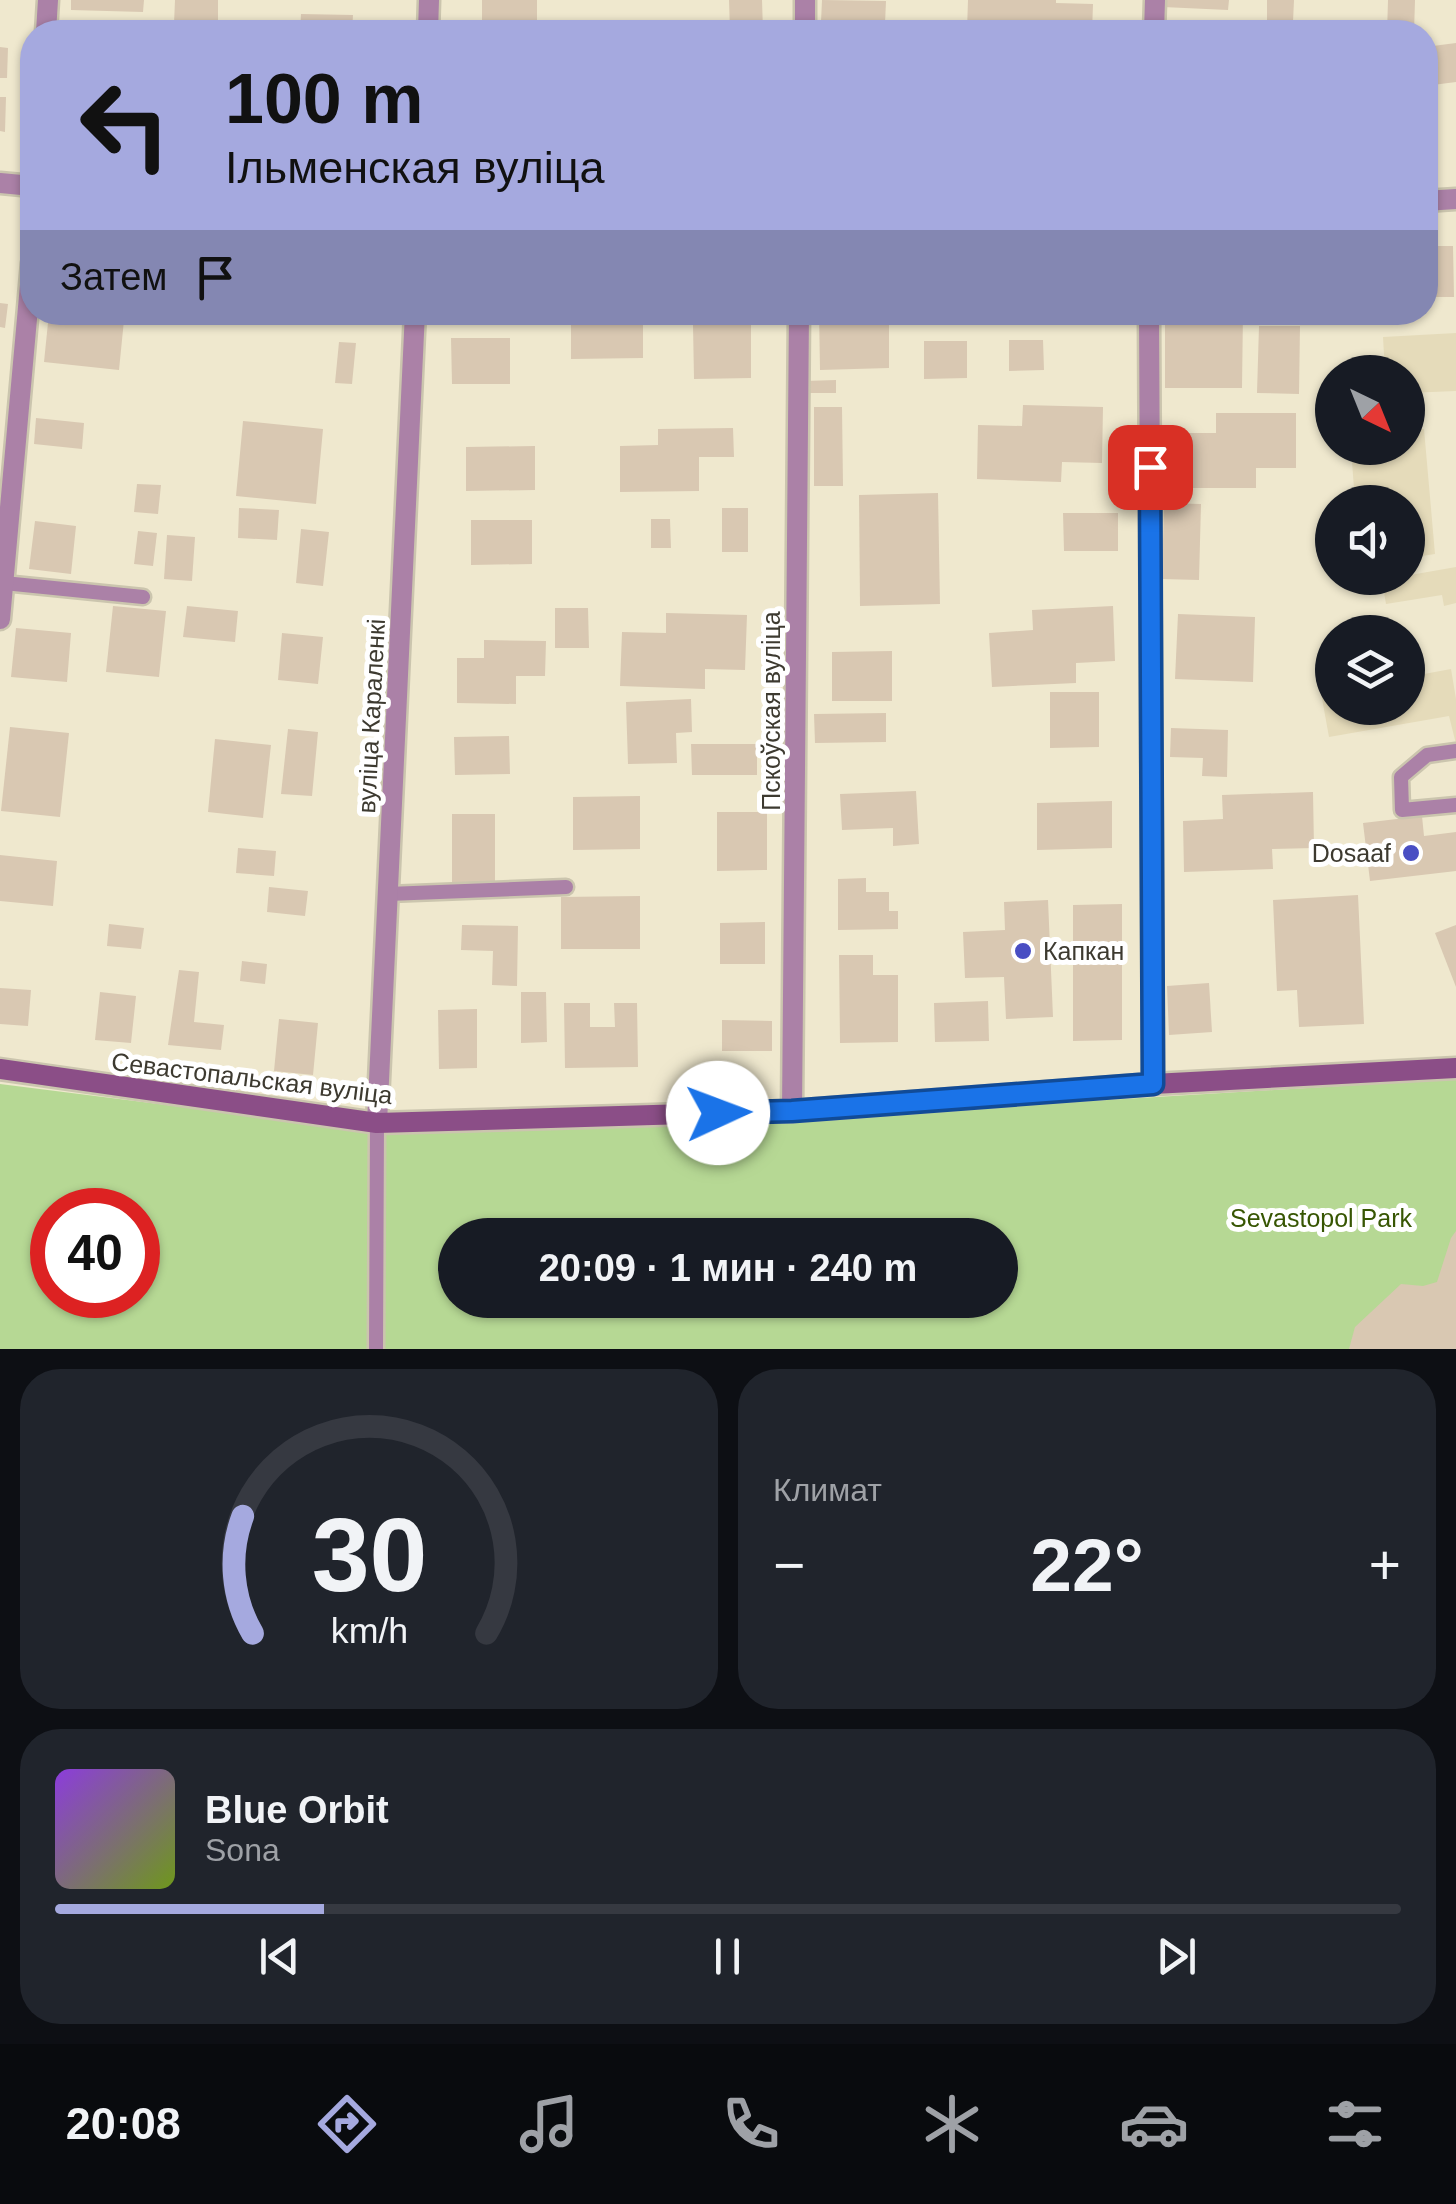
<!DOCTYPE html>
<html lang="ru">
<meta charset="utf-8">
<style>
:root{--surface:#171b24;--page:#20242c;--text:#f1f3f6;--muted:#9ea1a6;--line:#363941;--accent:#a5a9df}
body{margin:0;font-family:Helvetica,sans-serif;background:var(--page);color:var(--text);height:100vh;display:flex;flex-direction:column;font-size:38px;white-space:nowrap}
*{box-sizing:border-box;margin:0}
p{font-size:32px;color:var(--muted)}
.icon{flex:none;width:55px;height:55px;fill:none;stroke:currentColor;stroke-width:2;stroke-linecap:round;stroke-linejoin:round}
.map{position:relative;height:1349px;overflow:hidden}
.side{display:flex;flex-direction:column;gap:20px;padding:20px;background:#0d0f14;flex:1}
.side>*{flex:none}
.guide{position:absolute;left:20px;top:20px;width:1418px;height:305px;border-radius:40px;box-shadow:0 2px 8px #0004;background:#a5a9df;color:#111;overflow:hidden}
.needle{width:65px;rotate:137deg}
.tools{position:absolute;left:1315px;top:355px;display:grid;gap:20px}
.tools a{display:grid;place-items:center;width:110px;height:110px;border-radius:50%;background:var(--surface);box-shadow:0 2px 8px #0004;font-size:50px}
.speed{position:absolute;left:30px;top:1188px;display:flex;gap:20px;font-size:50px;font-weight:700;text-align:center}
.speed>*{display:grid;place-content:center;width:130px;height:130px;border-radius:50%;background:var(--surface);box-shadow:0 2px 8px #0004;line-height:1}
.speed .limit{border:15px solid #d22;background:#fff;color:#111}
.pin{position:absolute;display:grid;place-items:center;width:85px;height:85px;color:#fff;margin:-42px;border-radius:20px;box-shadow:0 5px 15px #0006}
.me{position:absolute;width:110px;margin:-55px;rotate:88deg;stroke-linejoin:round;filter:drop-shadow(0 0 8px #0008)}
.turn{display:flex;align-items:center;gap:35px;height:210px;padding:0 40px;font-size:45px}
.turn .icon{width:130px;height:130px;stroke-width:2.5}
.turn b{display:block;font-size:70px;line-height:85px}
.then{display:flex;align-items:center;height:95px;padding:0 40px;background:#0003;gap:20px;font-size:38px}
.big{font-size:75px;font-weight:600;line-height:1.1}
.side .widget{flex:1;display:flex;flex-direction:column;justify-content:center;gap:15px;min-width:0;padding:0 35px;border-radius:40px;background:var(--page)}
.side .dial{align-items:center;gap:0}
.dial svg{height:260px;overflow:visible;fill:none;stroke:var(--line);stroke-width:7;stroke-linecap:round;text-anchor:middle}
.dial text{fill:var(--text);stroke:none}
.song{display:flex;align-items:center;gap:30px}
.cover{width:120px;height:120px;border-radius:15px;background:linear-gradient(135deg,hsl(270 70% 55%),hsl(80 70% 35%))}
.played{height:10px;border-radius:5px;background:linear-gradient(90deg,var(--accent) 20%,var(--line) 20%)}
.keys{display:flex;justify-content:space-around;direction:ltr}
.heat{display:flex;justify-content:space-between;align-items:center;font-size:55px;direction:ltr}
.side .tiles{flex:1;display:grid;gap:20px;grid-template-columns:1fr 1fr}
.widget:last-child{grid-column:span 2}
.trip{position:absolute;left:438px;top:1218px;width:580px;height:100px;border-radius:50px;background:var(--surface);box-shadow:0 2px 8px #0004;font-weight:600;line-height:100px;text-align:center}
.dock{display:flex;height:160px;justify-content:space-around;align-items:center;background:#090b0e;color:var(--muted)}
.dock .icon{width:70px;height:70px}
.dock .selected{color:var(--accent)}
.dock b{font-size:45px;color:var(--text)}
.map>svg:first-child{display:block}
</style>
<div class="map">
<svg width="1456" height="1349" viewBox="0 0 1456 1349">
<rect width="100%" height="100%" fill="#efe8ce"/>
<g fill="#e5dbba">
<polygon points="1456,333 1456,391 1408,393 1408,372 1385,372 1383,337"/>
<polygon points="1424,429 1435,554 1408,558 1408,502 1355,502 1351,448 1408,448 1408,431"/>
<polygon points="1456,567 1456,603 1444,606 1442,595 1386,604 1382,580"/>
<polygon points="1451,669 1456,699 1456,744 1449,716 1329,737 1321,693 1332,691 1332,708 1408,708 1408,677"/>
</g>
<path fill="#b6d894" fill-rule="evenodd" d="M1456,1079V1349H0V1084L374,1131L794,1119ZM52,1210H138V1295H52ZM455,1235H1000V1300H455Z"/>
<g fill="#d9c8b2">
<polygon points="71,0 144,0 143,12 71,10"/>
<polygon points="175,0 218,0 218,26 174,24"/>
<rect x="482" y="0" width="55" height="32"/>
<polygon points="729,0 762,0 763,32 730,32"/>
<polygon points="822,0 886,1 885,24 821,22"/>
<polygon points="968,0 1056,0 1056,3 1093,4 1092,32 967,30"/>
<polygon points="1163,0 1229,0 1228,10 1163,7"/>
<polygon points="1267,0 1294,0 1293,22 1267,21"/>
<polygon points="1388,0 1415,0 1414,32 1387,32"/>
<polygon points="301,14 353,15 352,32 300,32"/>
<polygon points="1456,43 1456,82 1425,86 1425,47"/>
<polygon points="0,47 8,48 7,78 0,78"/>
<polygon points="0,97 6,97 5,132 0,131"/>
<polygon points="1425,246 1453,246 1454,297 1425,297"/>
<polygon points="0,303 8,304 5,328 0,327"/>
<polygon points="299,312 328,312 327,318 299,315"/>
<polygon points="571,312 643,312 643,358 571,359"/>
<polygon points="819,312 889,312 889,368 820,370"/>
<polygon points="1165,312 1243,312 1242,388 1165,388"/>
<polygon points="49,313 124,320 119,370 44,362"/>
<polygon points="693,325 751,325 751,378 694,379"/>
<polygon points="1259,326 1300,326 1299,394 1257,393"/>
<polygon points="451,338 510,338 510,384 452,384"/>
<polygon points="1009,340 1043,340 1044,370 1009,371"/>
<polygon points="924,341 967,341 967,378 924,379"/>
<polygon points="339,342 356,343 352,384 335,383"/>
<polygon points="836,380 836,393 805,393 805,381"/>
<rect x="1326" y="394" width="6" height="37"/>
<polygon points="1023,405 1103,407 1102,463 1062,462 1061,482 977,479 978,425 1022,426"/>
<polygon points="814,407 842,407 843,486 814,486"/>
<polygon points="1216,413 1296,413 1296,468 1256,468 1256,488 1172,488 1172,433 1216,433"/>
<polygon points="36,418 84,423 82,449 34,444"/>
<polygon points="243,421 323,429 316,504 236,496"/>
<polygon points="733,428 734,457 699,457 699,491 620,492 620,446 658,445 658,429"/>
<polygon points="535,446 535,490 466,491 466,447"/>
<polygon points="137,484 161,485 158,514 134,512"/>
<polygon points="938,493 940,604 860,606 859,495"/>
<polygon points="1164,503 1201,504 1199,580 1162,579"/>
<polygon points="239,508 279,510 277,540 238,538"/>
<rect x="722" y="508" width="26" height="44"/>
<polygon points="1063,513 1118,513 1118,551 1064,551"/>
<polygon points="651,519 670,519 671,548 651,548"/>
<polygon points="471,520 532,520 532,564 471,565"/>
<polygon points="35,521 76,526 71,574 29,569"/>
<polygon points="301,529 329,532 323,586 296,583"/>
<polygon points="138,531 157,533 153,566 134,564"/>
<polygon points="167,535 195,537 192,581 164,579"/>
<polygon points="113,606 166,611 159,677 106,672"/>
<polygon points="187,606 238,611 235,642 183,637"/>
<polygon points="1113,606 1115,661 1076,663 1076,683 992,687 989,633 1033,630 1032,610"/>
<polygon points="555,608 588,608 589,648 555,648"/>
<polygon points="666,613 747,615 745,670 705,669 705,689 620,686 622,632 666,633"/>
<polygon points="1178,614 1255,617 1253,682 1175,679"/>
<polygon points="16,628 71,633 67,682 11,677"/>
<polygon points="282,633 323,637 318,684 278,680"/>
<polygon points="484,640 546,641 545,676 516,676 516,704 457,703 457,658 484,658"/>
<polygon points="892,651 892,701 832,701 832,652"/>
<polygon points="1050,692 1099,692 1099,747 1050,748"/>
<polygon points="691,699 692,732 676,733 677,763 628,764 626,702"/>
<polygon points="886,713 886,742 815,743 814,714"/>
<polygon points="10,727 69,733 60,817 1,811"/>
<polygon points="1171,728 1228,730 1227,777 1202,776 1203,758 1170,757"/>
<polygon points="288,729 318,732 312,796 281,794"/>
<polygon points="509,736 510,774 455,775 454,737"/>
<polygon points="215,739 271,745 263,818 208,812"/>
<polygon points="691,744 757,744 757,775 692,775"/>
<polygon points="916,791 919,844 893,846 893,828 842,830 840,794"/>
<polygon points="1313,792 1314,848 1272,849 1273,869 1184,872 1183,821 1223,819 1222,795"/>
<polygon points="640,796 640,849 573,850 573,797"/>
<polygon points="1112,801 1112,848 1037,850 1037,803"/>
<polygon points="717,812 767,812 767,870 717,871"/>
<rect x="452" y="814" width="43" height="70"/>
<polygon points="1422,816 1424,836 1456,832 1456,871 1370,881 1363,823"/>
<polygon points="238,848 276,851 274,876 236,873"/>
<polygon points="0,855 57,861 53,906 0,901"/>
<polygon points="866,878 866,892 889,892 889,911 898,911 898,929 838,930 838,879"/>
<polygon points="269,887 308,891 305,916 267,912"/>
<polygon points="1358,895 1364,1024 1299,1027 1297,990 1277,991 1273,900"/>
<polygon points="640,896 640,949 561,949 561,897"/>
<polygon points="1048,900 1053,1017 1006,1019 1004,977 965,978 963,932 1005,930 1004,902"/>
<polygon points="1122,904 1122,1040 1073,1041 1073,905"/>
<polygon points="765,922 765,964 720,964 720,923"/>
<polygon points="109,924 144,928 141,949 107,946"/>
<polygon points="462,925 518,926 517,986 492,985 493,951 461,950"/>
<polygon points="1456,925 1456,987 1435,933"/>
<polygon points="839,955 873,955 873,975 898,975 898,1042 840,1043"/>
<polygon points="242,961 267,964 265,984 240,981"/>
<polygon points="179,970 199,972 194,1022 224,1025 221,1050 168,1045"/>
<polygon points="1209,983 1212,1032 1169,1035 1167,986"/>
<polygon points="0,988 31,990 28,1026 0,1024"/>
<polygon points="100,992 136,996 131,1043 95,1040"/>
<polygon points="521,992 546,992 547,1042 521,1043"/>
<polygon points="988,1001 989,1041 935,1042 934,1003"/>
<polygon points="564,1003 590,1003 590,1027 615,1027 614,1003 637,1003 638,1067 565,1068"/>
<polygon points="477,1009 477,1068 439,1069 438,1010"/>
<polygon points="279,1019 318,1023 313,1075 274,1071"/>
<polygon points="722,1020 772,1021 772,1051 722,1051"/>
<polygon points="1456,1231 1456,1349 1349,1349 1355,1327 1401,1284 1423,1286 1437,1282 1451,1238"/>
</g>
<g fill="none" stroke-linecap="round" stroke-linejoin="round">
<defs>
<g id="lane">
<polyline points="4,583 143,597"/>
<polyline points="1456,751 1427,755 1401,777 1402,810 1456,805"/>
<polyline points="388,894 566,887"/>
<polyline points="376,1349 377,1123"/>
</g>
<g id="street">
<polyline points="46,32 48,0"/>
<polyline points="428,32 429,0"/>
<polyline points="805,32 805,0"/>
<polyline points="1154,32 1155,0"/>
<polyline points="0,183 32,186"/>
<polyline points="1425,201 1456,199"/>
<polyline points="1149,312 1153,1084"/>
<polyline points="0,619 32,263"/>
<polyline points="792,1111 799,312"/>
<polyline points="377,1123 415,312"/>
</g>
<polyline id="secondary" points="0,1069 377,1123 792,1111 1153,1084 1456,1068"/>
</defs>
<use href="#lane" stroke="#cbc5ae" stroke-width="19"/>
<use href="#street" stroke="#cbc5ae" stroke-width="25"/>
<use href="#secondary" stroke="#cbc5ae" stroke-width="25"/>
<use href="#lane" stroke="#ab81a7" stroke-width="14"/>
<use href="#street" stroke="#ab81a7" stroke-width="20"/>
<use href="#secondary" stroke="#8b4e87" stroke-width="20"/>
</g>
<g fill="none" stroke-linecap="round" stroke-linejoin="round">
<defs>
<polyline id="route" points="718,1113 792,1111 1153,1084 1150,467"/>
</defs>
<use href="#route" stroke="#114b97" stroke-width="25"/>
<use href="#route" stroke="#1a73e8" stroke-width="18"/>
</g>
<g fill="#494ec3" stroke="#fff" stroke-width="4">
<circle cx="1411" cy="853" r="10"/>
<circle cx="1023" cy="951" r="10"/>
</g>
<g text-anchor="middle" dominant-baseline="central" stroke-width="10" stroke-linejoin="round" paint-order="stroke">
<g font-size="25" fill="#3d3a30" stroke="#fff">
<text transform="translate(771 711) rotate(-90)">Пскоўская вуліца</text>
<text transform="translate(371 716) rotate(-87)">вуліца Караленкі</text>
<text transform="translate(252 1078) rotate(7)">Севастопальская вуліца</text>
</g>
<g font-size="25" fill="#3d3a30" stroke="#fff" text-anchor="end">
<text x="1391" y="853">Dosaaf</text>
<text x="1043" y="951" text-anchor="start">Капкан</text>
</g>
<g font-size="25" fill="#375603" stroke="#fff">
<text x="1321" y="1218">Sevastopol Park</text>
</g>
</g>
</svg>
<div class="tools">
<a><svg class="needle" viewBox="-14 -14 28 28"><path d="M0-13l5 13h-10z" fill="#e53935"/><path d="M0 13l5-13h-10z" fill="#9ea1a6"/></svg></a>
<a><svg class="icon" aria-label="sound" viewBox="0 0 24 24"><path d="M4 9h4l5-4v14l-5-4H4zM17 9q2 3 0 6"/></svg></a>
<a><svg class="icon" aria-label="layers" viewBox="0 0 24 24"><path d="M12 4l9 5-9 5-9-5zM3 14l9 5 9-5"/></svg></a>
</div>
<div class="speed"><div class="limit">40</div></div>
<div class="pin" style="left:1150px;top:467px;background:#d93025"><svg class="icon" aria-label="arrive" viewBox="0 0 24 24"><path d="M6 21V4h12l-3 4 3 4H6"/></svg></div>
<svg class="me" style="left:718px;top:1113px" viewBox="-20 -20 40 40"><circle r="19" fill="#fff"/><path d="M0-13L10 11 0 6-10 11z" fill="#1a73e8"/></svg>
<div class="trip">20:09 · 1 мин · 240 m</div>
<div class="guide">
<div class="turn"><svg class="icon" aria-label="left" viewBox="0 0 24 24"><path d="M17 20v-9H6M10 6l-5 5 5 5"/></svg><div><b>100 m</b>Ільменская вуліца</div></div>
<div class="then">Затем<svg class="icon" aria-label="arrive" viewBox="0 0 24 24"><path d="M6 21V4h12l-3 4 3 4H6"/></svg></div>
</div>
</div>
<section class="side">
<div class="tiles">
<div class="widget dial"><svg viewBox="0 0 100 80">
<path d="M14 69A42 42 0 1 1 86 69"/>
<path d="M14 69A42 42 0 0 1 11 33" stroke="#a5a9df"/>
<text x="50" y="56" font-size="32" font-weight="700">30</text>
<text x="50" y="72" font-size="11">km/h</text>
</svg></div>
<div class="widget"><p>Климат</p>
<div class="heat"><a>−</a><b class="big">22°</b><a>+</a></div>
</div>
<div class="widget">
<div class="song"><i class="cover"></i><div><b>Blue Orbit</b><p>Sona</p></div></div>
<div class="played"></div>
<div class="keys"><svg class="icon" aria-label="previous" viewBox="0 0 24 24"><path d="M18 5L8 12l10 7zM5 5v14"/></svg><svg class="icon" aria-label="pause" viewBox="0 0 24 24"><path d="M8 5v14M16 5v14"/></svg><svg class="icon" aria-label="next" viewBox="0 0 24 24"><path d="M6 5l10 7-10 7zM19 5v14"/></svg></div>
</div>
</div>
</section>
<nav class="dock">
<b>20:08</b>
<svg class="icon selected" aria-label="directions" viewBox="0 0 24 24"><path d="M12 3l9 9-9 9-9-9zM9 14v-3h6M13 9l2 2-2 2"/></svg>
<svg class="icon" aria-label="music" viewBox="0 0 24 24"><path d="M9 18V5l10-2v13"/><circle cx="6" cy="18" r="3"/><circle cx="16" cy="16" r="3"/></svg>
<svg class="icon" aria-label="phone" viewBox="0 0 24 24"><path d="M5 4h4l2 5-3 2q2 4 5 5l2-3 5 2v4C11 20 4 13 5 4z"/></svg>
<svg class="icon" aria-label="climate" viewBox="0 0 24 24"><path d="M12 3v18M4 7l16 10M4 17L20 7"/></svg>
<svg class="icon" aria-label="car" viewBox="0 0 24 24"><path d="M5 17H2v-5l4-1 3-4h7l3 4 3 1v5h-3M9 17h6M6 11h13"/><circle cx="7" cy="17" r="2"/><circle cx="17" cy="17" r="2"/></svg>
<svg class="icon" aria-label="filters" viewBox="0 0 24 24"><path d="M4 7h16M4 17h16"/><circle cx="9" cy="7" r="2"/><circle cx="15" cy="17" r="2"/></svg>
</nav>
